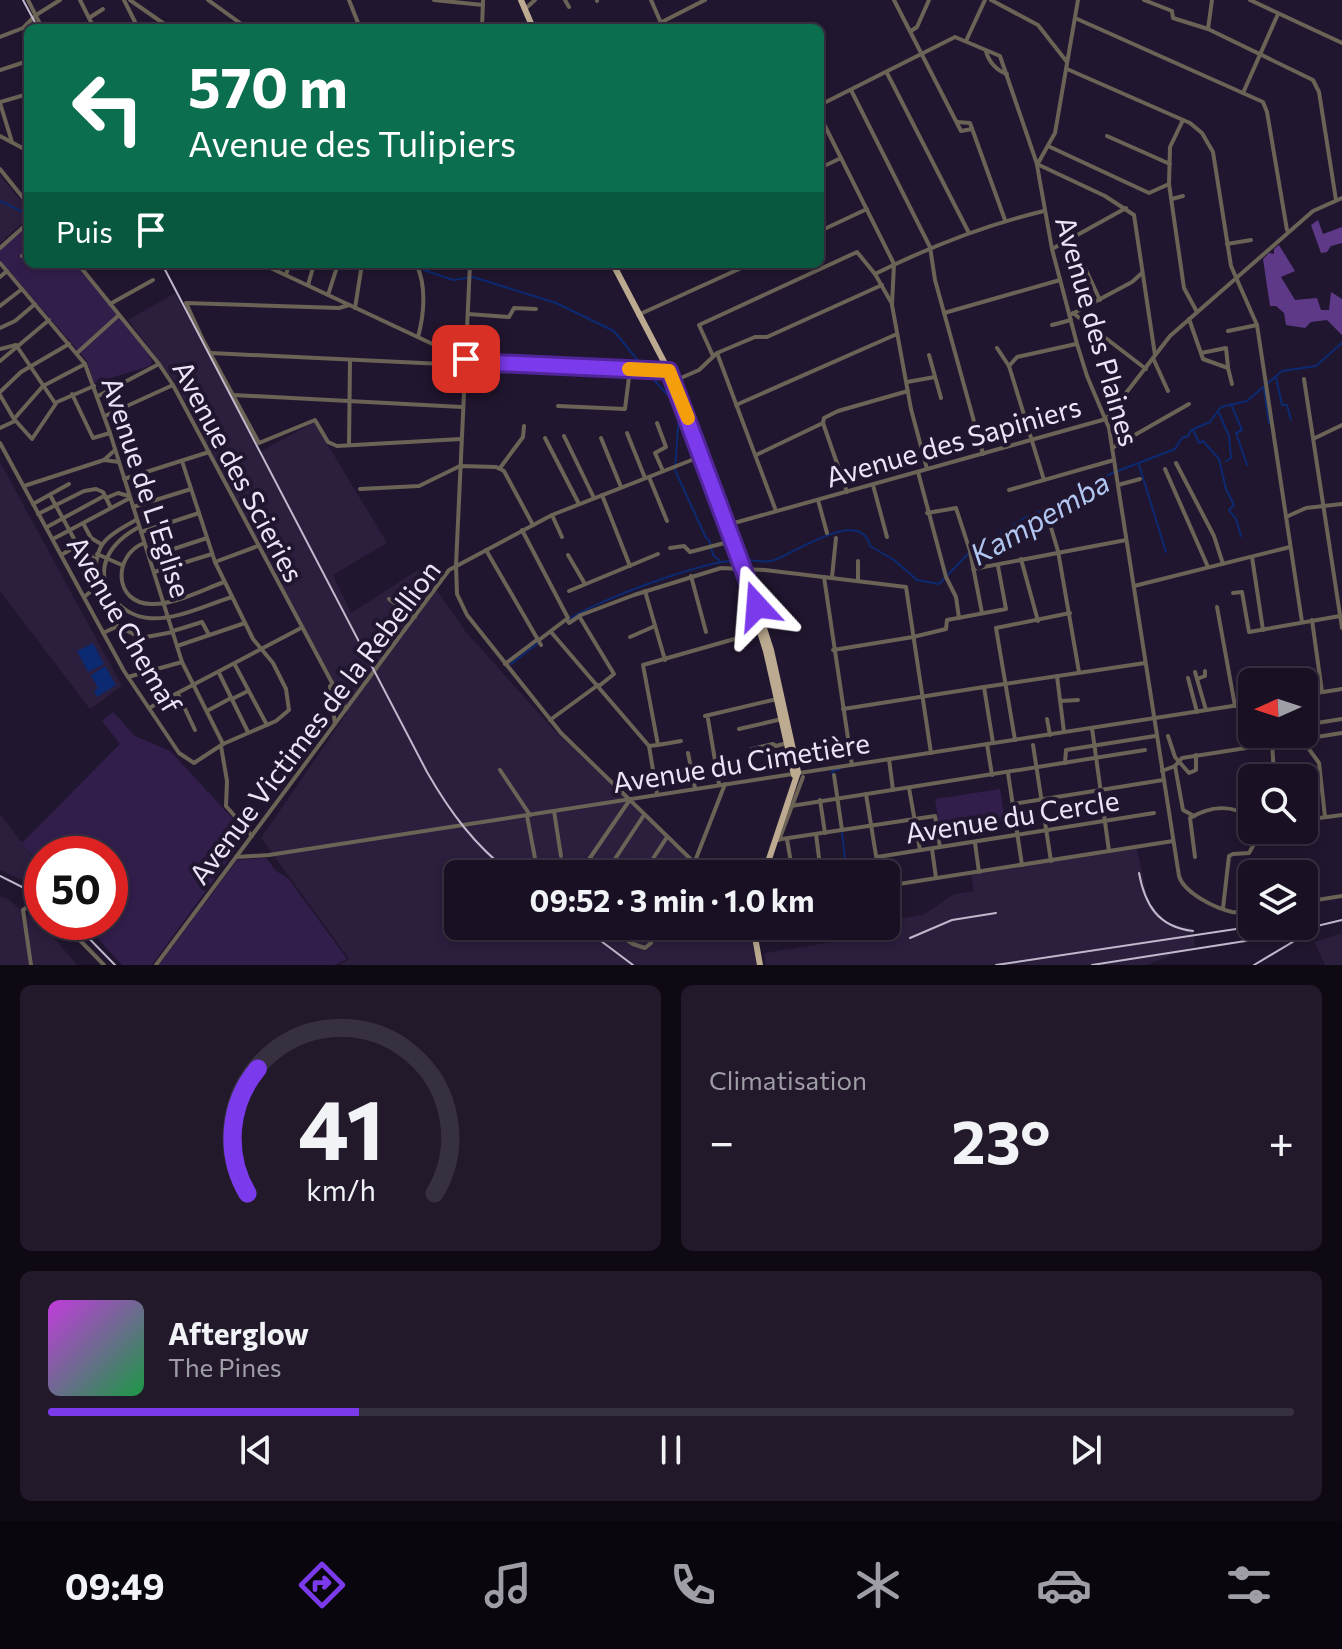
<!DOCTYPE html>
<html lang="fr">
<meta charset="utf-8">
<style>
:root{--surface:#191023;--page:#22192b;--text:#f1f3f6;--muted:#9f9da6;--line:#373041;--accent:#7c3aed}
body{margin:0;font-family:Commissioner,sans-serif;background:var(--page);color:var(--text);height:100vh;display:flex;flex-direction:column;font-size:30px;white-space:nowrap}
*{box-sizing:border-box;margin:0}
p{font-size:26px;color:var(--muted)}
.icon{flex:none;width:44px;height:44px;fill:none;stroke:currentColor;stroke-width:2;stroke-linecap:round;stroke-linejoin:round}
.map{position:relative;height:965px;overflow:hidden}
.sheet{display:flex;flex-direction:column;gap:20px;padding:20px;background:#0e0913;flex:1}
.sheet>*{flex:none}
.top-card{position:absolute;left:24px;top:24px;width:800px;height:244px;border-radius:12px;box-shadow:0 4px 12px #0003,0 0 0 2px var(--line);background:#0b6e4f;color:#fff;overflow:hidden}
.needle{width:52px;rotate:267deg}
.fabs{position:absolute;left:1238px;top:668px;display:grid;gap:16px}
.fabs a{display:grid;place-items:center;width:80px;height:80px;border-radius:12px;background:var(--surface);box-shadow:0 4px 12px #0003,0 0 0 2px var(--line);font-size:40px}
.speed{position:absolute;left:24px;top:836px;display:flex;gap:16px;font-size:40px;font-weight:700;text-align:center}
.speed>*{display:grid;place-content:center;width:104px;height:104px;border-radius:50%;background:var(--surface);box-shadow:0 4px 12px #0003,0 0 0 2px var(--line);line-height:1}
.speed .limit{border:12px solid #d22;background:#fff;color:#111}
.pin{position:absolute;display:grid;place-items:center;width:68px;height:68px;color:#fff;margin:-34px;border-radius:16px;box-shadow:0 4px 12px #0006}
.me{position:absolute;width:88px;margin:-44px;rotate:341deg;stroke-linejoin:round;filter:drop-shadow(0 0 6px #0008)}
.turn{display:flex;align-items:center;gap:28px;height:168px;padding:0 32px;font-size:36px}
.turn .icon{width:104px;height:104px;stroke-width:2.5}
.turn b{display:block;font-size:56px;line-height:68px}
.then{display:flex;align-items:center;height:76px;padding:0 32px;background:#0003;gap:16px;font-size:30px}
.big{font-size:60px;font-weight:700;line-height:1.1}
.sheet .card{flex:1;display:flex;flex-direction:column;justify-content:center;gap:12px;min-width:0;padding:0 28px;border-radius:12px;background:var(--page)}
.sheet .dial{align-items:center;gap:0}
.dial svg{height:208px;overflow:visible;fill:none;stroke:var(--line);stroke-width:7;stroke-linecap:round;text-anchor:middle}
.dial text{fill:var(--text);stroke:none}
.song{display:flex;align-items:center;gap:24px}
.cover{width:96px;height:96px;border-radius:12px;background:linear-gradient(135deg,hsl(290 70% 55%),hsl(140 70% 35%))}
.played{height:8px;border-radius:4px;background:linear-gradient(90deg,var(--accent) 25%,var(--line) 25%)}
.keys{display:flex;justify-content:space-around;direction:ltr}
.heat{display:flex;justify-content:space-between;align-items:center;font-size:44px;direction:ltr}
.sheet .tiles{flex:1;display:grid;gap:20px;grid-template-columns:1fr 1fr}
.card:last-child{grid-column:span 2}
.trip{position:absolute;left:444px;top:860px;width:456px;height:80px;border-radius:12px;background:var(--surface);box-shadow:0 4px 12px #0003,0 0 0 2px var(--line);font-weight:700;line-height:80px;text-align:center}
.dock{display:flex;height:128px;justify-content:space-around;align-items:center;background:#0a060e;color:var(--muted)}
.dock .icon{width:56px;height:56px}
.dock .active{color:var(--accent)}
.dock b{font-size:36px;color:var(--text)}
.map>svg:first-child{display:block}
</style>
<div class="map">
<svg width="1342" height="965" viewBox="0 0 1342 965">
<rect width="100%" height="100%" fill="#21162f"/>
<g fill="#2c1e3d">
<polygon points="0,175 28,209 28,218 0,243"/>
<polygon points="175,293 260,452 314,422 387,543 333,575 351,613 421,568 466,632 552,728 705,874 458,874 458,926 749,926 757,965 339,965 349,959 261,838 347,713 174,381 128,320"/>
<polygon points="0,462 122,686 90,709 0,591"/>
<polygon points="0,814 42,869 42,889 0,870"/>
<polygon points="1137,849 1148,901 1167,922 1193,929 1195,946 1147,965 766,965 764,953 839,941 837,928 886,926 886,921 923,915 954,894 974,891 971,874"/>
<polygon points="0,896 8,899 54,938 77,965 0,965"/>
<polygon points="1342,933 1342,965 1325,965 1314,942"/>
</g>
<g fill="#321e4b">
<polygon points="28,220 28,264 75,264 147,351 152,362 150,366 94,383 87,361 0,260 0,247"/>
<polygon points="113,712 135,736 170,751 247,834 152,965 122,965 83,922 110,922 110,854 42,854 42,868 22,843 120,744 102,721"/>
<polygon points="1000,789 1005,822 940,832 935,799"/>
<polygon points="266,858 276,871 288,878 347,959 335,965 159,965 237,860"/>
</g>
<g fill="#5d3988">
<polygon points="1318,220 1323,234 1342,227 1342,243 1331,246 1327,252 1321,253 1311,225"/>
<polygon points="1279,245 1295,271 1281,277 1295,300 1317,298 1321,310 1329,310 1331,292 1342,299 1342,335 1327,320 1311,322 1305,328 1286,325 1284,313 1276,306 1270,306 1263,259 1269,253 1274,254 1274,249"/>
</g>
<g fill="#0c2a71">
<polygon points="93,643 104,664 88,672 77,651"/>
<polygon points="105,666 116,685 97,697 94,691 98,688 91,675"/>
</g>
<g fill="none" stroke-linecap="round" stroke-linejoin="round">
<g stroke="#0c2a71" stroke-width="2">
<polyline points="0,201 23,212"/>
<polyline points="417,265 424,270 453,280 473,277 556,303 614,331 643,367"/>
<polyline points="647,372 674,402 679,412 675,470 706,538 709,540 713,555 720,561"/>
<polyline points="1276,377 1282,405 1287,405 1291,420"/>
<polyline points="1264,389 1269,423"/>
<polyline points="1231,404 1242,430 1236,433 1247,465"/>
<polyline points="1219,413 1229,436 1231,458 1226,461"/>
<polyline points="1193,430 1199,443 1203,441 1219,459 1226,489 1234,505 1229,510 1236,519 1241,536"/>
<polyline points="1139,465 1166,552"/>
<path d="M743,560C753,559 764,564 775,560C796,552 861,507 870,546L894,560L917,580L939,584L968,554L1026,517L1050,508L1067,495L1084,492L1110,474L1175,449L1182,438L1188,436L1191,430L1210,422L1221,407L1247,401L1282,371L1316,366L1342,343"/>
<path d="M570,619C595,601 708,559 736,561"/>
<polyline points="511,664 538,643"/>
<polyline points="833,775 832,771 840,769"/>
<polyline points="842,832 845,859"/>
</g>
<g stroke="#6b6356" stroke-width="4">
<polyline points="28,0 42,28"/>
<polyline points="80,0 94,28"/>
<polyline points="124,0 138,28"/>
<polyline points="130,0 170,28"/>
<polyline points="208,0 247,28"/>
<polyline points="349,0 360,28"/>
<polyline points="434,0 483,5"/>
<polyline points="565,0 569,7"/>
<polyline points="597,0 597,1"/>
<polyline points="651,0 661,23"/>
<polyline points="894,0 961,131 972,129"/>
<polyline points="991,0 1038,25 1067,62"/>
<path d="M1078,0L1055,133L1037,165L1052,249L1077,344L1087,376L1109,428L1179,876C1184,893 1215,908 1232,912C1238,913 1246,911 1252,910"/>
<polyline points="1144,0 1172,11 1173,18 1208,29 1313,80 1319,92 1336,200"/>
<polyline points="1250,0 1342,43"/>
<polyline points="525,9 535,0"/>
<polyline points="36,15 60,0"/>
<polyline points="89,18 103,9"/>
<polyline points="1075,18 1263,102 1267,112 1287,230"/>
<polyline points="482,28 483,0"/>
<polyline points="650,28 705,0"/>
<polyline points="1208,29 1212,0"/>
<polyline points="911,31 917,27 929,0"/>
<polyline points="0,37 23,28 36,15"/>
<polyline points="966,41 985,0"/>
<path d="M986,51C988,61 997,71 1007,74"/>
<polyline points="1067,69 1190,123 1202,133 1213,152 1231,266 1257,325 1302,622"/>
<polyline points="0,70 28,61"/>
<polyline points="887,73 969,233"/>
<polyline points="851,90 930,247 935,280 983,454"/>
<polyline points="1243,93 1278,14"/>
<polyline points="0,102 28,94"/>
<polyline points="0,103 12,142"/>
<polyline points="820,105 955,37 1000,56 1037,164 1105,196 1134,215 1155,355"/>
<polyline points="820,116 894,264 892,305 911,409 927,469"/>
<polyline points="1183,120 1170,147 1169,184 1184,288 1197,312"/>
<polyline points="957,122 970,123 1005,220"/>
<polyline points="0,136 28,151"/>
<polyline points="1107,136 1170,164"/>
<polyline points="1048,146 1149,193 1169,184"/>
<polyline points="820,168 841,158"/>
<polyline points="0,169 28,204"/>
<polyline points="1172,199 1183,196"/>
<polyline points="820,231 867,209"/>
<polyline points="1227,244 1251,240"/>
<polyline points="0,248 28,223"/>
<polyline points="1052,249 1126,208"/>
<polyline points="22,256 28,251"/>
<polyline points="0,263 85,364 110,433 182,662 223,744"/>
<polyline points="78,264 159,364 173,385 346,709"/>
<polyline points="119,264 122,268"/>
<polyline points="262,264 471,362 669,371"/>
<path d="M416,264C427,285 424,315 418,337"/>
<polyline points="470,264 456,565 457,594 467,615 561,733 706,874"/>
<polyline points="1084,266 1100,300"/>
<path d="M875,274C929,247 985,225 1044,211"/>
<polyline points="286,275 289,264"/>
<polyline points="0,277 7,271"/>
<polyline points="308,285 314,264"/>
<polyline points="328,295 338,264"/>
<polyline points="110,304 153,280"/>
<polyline points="349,305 339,308 186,303 203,340 259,443 315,420 328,442 337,446 461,439"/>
<polyline points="0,306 22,289"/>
<polyline points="355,308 362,264"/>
<polyline points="944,313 1060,280"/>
<polyline points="1073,313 1146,369"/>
<polyline points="468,314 509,317 514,308 536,309"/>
<polyline points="1072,314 1132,282 1142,273"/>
<polyline points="638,315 750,264"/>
<polyline points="1189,319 1203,359 1228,368 1232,384"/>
<polyline points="1052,325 1071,320"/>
<polyline points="0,328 15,321 35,304"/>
<polyline points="1228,331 1257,325"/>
<polyline points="16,345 55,403"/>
<polyline points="997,348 1009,366 1044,480"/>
<polyline points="0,349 16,345"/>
<polyline points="77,353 119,315"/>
<polyline points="211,353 464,365"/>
<polyline points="717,353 776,511"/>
<polyline points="1201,353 1226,348 1228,367"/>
<polyline points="929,355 941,398"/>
<polyline points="713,356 699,325 857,252 875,274 891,302"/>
<polyline points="1153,358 1168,391"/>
<polyline points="0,361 49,320"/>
<polyline points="1009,366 1017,357 1076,344"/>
<polyline points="1304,379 1342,628"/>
<polyline points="674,381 699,370 717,353 755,337 767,337 882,285"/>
<polyline points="907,382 935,377"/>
<polyline points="0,392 21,372 69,344"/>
<polyline points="72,394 93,438 110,433"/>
<polyline points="0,395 14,419 32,439 57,402 94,386"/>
<polyline points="233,395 462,407"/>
<polyline points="98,396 159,364"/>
<polyline points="736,405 897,334"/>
<polyline points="558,406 625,409 630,369"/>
<polyline points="105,416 173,385"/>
<polyline points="14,419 43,386 85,364"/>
<polyline points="657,423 666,447 655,453 663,471"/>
<polyline points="823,423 847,492"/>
<polyline points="0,428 15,421"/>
<polyline points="627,433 645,478"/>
<polyline points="564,436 594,498"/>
<polyline points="545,438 579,504"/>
<polyline points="601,438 621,487"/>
<polyline points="1315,438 1342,425"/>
<polyline points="0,443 124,671 179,753 194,763 223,744 276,721 289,710 286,689 273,663 253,639 215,562 182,461"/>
<polyline points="349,445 350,360"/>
<polyline points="1112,448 1189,404"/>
<polyline points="756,455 823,423 824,418 838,411 908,391"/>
<polyline points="104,460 115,450"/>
<polyline points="1176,463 1214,536 1223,564"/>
<polyline points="500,468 523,437 524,426"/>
<polyline points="1165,469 1208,567"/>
<polyline points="918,472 946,577 956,597 959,618"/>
<polyline points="649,477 667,521"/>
<polyline points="124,479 209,452"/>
<polyline points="873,485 887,537"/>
<polyline points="1118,485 1140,479"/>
<polyline points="24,486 104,460 119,462"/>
<polyline points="360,489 419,486 460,466 496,467 504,471 533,525"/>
<polyline points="1009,490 1114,460"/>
<polyline points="50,495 78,546 95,559"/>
<polyline points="602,495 630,566"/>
<polyline points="106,498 118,493 129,496"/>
<polyline points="818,500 827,533"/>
<polyline points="33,504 69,484"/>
<polyline points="133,507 191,489"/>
<polyline points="927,513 956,508 970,551 982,613"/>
<polyline points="38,514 84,491 96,489 103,492 110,506"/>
<polyline points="552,515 562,537"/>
<polyline points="1286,517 1306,508 1342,504"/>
<polyline points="1049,521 1058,551 1079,672"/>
<polyline points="83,523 91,538"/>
<polyline points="727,525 1106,419 1170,336 1313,211 1342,198"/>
<polyline points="47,527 104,496"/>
<path d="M139,527C126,534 115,542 108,556C94,585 119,615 148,618C175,621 206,605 232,597"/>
<polyline points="522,530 568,618 539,640"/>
<polyline points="141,532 199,513"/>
<polyline points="53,539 130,498"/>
<path d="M144,543C113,555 113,603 151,604C174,605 202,590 224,582"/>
<polyline points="670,548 684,546 690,552 732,541"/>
<polyline points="486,550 541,645"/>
<polyline points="97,554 122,565"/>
<polyline points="61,555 91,538 101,544"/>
<polyline points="568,555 585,584"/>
<polyline points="149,557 207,538"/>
<polyline points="1252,557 1263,630"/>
<polyline points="1021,559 1038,621"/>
<polyline points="858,561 858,581"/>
<polyline points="215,562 258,546"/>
<polyline points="973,569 1126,540"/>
<polyline points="154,572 212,554"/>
<polyline points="691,576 706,632"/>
<polyline points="824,577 852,765"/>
<polyline points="832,577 836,538"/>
<polyline points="1134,586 1290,547"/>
<polyline points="569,591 658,554"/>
<polyline points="645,591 665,660"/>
<polyline points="1233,593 1242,592 1249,632 1340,616"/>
<path d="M84,597L94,589C97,545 96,542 136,520"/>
<polyline points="389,599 415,617"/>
<polyline points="1217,607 1235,706"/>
<polyline points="579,616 614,674 599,686"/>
<polyline points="567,620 569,623 581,615 634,595 721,568 765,570 906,587 931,753"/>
<polyline points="1312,620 1322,692"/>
<polyline points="173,631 202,622 209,635"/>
<polyline points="551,632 649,746 657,794"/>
<polyline points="103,633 118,626 141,638 173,632"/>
<polyline points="630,637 655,626"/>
<polyline points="177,646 245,623"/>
<polyline points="833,650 913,637 946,629 947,620 1006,609 998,566"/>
<polyline points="505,664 538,639"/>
<polyline points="235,665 267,725"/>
<polyline points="1195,672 1206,710"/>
<polyline points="219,673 248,732"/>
<polyline points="1057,676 1064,732"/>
<polyline points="128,677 182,662"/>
<polyline points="1188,678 1197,712"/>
<polyline points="1197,679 1205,676 1205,671"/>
<polyline points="330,686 335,724"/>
<polyline points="178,694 195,730"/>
<polyline points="1304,695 1342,689"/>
<polyline points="232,699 248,691"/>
<polyline points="1061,701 1078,700"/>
<polyline points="149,708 301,628"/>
<polyline points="843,709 984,687"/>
<polyline points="207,711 231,698"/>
<polyline points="705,716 777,699"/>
<polyline points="708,719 719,784"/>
<polyline points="1047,719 1050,735"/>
<polyline points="550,720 598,685"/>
<polyline points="1304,725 1342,719"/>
<polyline points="1092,728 1109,851"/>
<polyline points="739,729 782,719"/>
<polyline points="1298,734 1319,763 1325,817"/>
<polyline points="1168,736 1175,757 1189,773 1196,770 1196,755"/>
<polyline points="1015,740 996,628 1070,613"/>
<polyline points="993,743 984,687 1145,663"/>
<polyline points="987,744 992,775"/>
<polyline points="1272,744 1274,772"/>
<polyline points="658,745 681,741"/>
<polyline points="1033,745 1051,861"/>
<polyline points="221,746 227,781 226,806 252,836"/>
<polyline points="649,746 658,745 643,665 759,632"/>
<polyline points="752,749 773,744 776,746 787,743"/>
<polyline points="688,753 695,788"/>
<polyline points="889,759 893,790"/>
<polyline points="1065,763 1066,750 1155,736"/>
<polyline points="1175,766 1183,810 1194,816"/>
<polyline points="500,770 530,815"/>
<polyline points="1162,771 1175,766 1182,758 1342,733"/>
<polyline points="1008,773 1022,865"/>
<polyline points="834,775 842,830"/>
<polyline points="909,788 920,850"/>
<polyline points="866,794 879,874"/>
<polyline points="820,800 825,833"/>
<polyline points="1013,804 1163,780"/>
<polyline points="791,806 1145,750"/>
<polyline points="554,811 561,856"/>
<polyline points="527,816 538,874"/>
<polyline points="1304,820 1342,815"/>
<polyline points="816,834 821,874"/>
<polyline points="787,839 792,869 844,864"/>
<polyline points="775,840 935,816 940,847"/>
<polyline points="779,840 803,777"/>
<polyline points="975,843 979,872"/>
<polyline points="932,849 936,878"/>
<polyline points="236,857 269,855 1252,703"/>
<polyline points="877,857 1154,813"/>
<path d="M1195,857L1190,818C1210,806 1232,804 1252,818"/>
<polyline points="581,871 629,801"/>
<polyline points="605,874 644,815"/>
<polyline points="643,874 667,837"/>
<polyline points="690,874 725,784"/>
<polyline points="886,886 1173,841"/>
<polyline points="1304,902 1342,896"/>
<polyline points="1223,908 1229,856 1233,854 1249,853 1262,830"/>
<polyline points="62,922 104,965"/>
<polyline points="605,926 633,944 645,948 651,943 656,926"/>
<polyline points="762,935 830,926"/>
<polyline points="31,965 23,910 29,906 42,909"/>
<polyline points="156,965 449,570 552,515 702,456"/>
</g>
<g stroke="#bcab90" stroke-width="6">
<polyline points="521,0 533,28"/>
<polyline points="613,264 674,381 741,566 745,569 771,650 798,772 764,874"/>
<polyline points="740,569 766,651 794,775"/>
<polyline points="753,926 760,965"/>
</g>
<g stroke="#c0b9cc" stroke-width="2">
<polyline points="23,0 38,28"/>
<path d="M162,264L427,772C450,812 475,846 512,874"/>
<path d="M1139,873C1145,905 1158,927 1193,931"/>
<polyline points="0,876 42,897"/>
<polyline points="73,922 115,965"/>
<polyline points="581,926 633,965"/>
<polyline points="910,938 952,920 996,913"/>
<polyline points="996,965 1256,926"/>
<polyline points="1092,965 1271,937 1342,920"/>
<polyline points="1254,965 1306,934"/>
</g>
</g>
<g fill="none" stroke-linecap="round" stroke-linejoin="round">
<defs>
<polyline id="route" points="466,359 473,362 669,371 757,606"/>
</defs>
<use href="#route" stroke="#51269a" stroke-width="20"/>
<use href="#route" stroke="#7c3aed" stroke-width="14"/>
<polyline stroke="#f59e0b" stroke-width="14" points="629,369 669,371 688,418"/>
</g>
<g text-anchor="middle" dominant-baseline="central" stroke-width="8" stroke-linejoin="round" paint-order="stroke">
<g font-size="28" fill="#ebe5f7" stroke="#21162f">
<text transform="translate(1098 331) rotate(74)">Avenue des Plaines</text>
<text transform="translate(953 441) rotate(-16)">Avenue des Sapiniers</text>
<text transform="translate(239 471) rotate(62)">Avenue des Scieries</text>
<text transform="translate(147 487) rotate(72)">Avenue de L'Eglise</text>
<text transform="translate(125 624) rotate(60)">Avenue Chemaf</text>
<text transform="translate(314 722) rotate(-53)">Avenue Victimes de la Rebellion</text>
<text transform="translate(741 762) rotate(-9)">Avenue du Cimetière</text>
<text transform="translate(1012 816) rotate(-9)">Avenue du Cercle</text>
</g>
<g font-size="30" font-style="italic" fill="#b1c6f0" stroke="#21162f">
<text transform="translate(1039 517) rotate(-30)">Kampemba</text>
</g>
</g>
</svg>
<div class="fabs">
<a><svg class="needle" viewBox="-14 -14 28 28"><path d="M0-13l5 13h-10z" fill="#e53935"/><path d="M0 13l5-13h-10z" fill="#9f9da6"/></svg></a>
<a><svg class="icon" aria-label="search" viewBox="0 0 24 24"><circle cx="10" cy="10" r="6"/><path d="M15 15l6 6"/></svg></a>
<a><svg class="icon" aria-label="layers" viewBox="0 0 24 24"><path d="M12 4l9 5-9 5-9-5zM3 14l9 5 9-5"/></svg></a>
</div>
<div class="speed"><div class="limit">50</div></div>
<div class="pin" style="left:466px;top:359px;background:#d93025"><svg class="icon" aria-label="arrive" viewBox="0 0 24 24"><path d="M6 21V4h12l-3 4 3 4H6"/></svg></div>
<svg class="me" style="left:757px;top:606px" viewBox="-20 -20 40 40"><path d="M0-17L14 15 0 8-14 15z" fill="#7c3aed" stroke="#fff" stroke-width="4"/></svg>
<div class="trip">09:52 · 3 min · 1.0 km</div>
<div class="top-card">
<div class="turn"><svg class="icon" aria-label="left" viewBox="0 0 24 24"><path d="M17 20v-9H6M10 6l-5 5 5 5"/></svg><div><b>570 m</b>Avenue des Tulipiers</div></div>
<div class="then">Puis<svg class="icon" aria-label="arrive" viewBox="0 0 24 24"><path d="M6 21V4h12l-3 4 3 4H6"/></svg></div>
</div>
</div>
<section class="sheet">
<div class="tiles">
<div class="card dial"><svg viewBox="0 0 100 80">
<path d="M14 69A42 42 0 1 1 86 69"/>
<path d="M14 69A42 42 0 0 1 18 21" stroke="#7c3aed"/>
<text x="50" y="56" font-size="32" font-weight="700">41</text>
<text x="50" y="72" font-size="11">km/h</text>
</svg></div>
<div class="card"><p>Climatisation</p>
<div class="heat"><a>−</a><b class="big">23°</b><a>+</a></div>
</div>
<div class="card">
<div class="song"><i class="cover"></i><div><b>Afterglow</b><p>The Pines</p></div></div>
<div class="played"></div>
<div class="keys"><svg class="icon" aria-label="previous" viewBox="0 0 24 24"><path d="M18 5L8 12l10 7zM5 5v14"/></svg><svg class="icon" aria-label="pause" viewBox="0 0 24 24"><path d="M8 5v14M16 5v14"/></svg><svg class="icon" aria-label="next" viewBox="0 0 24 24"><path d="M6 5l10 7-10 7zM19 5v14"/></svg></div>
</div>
</div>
</section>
<nav class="dock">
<b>09:49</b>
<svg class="icon active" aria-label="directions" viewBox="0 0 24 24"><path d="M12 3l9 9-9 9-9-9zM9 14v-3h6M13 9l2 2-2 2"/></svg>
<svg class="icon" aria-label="music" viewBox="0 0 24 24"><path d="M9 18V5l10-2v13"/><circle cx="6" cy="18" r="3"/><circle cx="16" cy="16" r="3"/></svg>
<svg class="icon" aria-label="phone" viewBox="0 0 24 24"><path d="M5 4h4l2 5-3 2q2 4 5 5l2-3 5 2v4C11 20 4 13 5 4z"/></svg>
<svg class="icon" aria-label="climate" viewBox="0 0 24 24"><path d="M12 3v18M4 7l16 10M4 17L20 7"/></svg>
<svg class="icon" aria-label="car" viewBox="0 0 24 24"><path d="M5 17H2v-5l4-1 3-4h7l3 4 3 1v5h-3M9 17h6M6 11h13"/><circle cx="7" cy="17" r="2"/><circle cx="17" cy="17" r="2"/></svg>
<svg class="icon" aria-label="filters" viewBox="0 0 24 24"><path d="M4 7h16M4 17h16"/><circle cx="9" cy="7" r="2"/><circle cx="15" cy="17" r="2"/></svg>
</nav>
